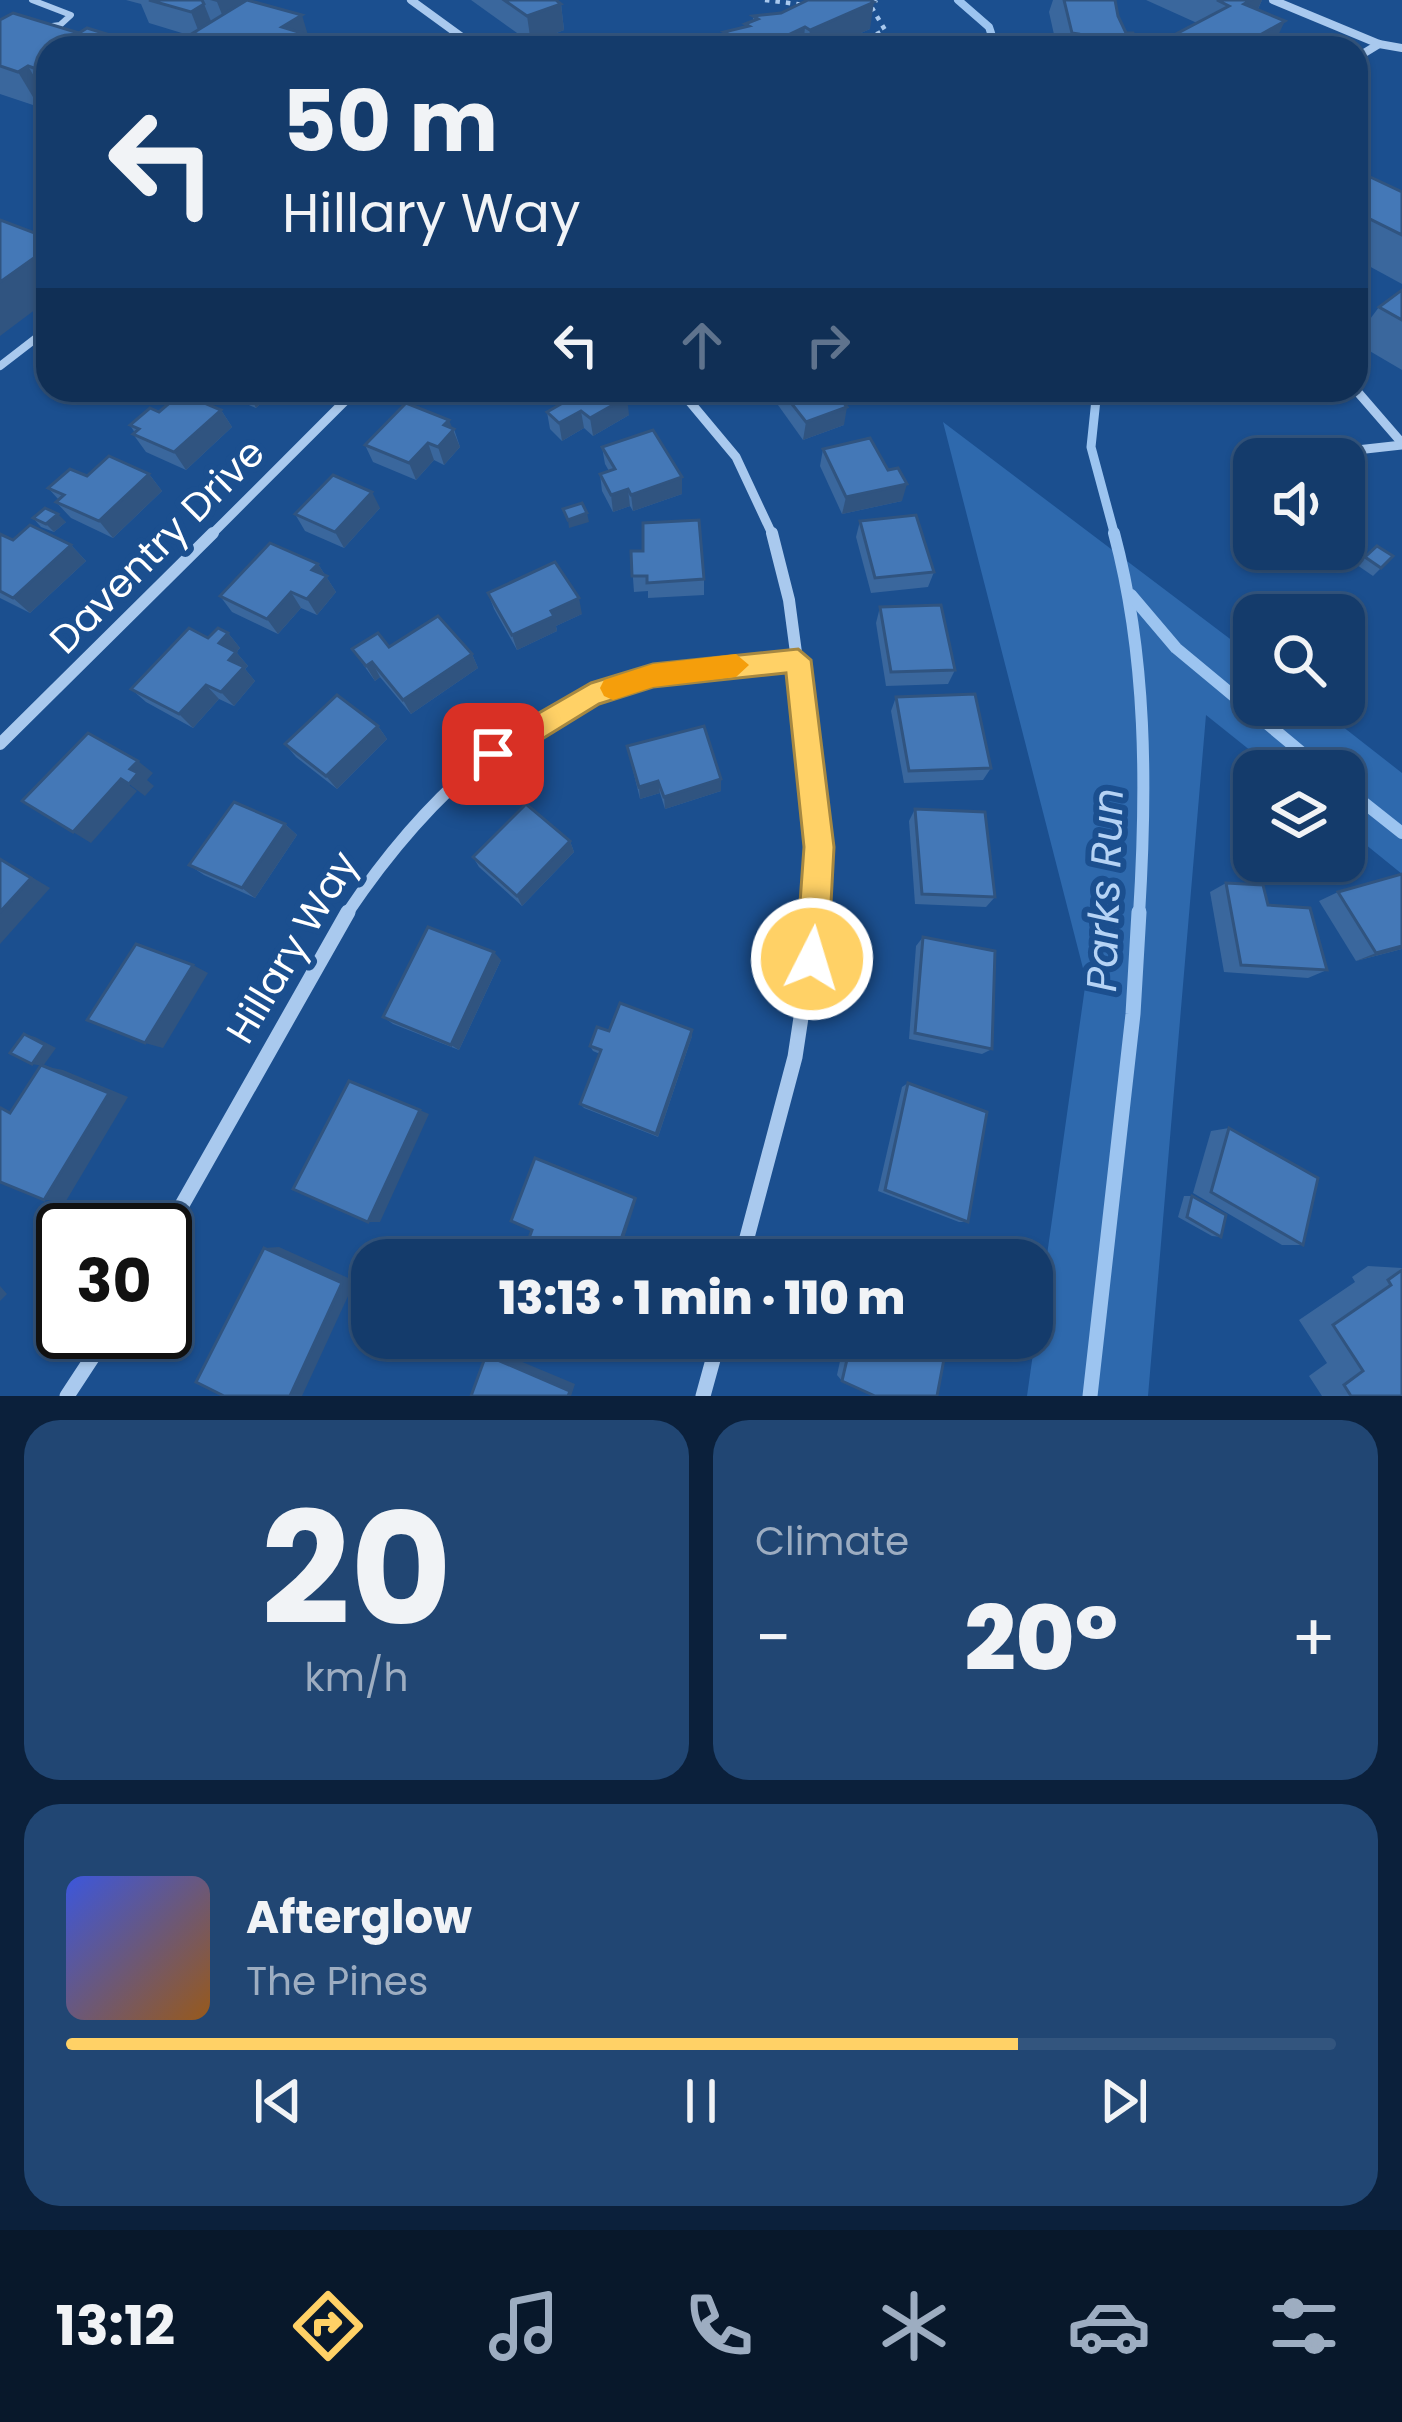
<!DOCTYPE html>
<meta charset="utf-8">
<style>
:root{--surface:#143b6b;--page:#214673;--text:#f1f3f6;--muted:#9dadc1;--line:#33557e;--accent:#ffd166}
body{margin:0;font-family:Poppins,sans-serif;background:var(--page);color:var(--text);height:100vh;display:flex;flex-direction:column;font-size:45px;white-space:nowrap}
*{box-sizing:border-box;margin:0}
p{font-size:39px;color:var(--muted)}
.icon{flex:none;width:66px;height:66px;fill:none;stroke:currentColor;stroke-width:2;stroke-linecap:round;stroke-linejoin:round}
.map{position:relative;height:1396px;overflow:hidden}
.drawer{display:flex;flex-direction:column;gap:24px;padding:24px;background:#0b203b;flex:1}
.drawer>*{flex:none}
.guide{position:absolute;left:36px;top:36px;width:1332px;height:366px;border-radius:36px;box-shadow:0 3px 9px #0004,0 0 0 3px var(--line);background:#143b6b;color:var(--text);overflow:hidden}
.tools{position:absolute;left:1233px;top:438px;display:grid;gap:24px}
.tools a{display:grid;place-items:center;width:132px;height:132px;border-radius:24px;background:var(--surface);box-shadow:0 3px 9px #0004,0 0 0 3px var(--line);font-size:60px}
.speed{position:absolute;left:36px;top:1203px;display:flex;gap:24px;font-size:60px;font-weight:700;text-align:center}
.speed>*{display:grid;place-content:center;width:156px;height:156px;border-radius:50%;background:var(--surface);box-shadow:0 3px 9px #0004,0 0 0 3px var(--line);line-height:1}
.speed .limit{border:6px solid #111;border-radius:18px;background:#fff;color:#111}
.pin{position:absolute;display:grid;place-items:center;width:102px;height:102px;color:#fff;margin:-51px;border-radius:24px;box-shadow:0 6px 18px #0006}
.me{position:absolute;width:132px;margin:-66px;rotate:5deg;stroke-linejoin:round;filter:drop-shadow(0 0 9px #0008)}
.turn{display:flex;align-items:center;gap:42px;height:252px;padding:0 48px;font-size:54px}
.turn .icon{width:156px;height:156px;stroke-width:2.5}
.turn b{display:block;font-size:84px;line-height:102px}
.lanes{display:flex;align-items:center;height:114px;padding:0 48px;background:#0003;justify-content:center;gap:60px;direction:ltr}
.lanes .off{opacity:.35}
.big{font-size:90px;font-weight:800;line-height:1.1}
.drawer .widget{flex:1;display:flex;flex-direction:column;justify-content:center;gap:18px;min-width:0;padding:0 42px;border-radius:36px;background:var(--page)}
.drawer .dial{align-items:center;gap:0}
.dial b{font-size:156px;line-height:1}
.song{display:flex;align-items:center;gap:36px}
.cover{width:144px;height:144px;border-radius:18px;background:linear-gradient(135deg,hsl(230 70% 55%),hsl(30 70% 35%))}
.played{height:12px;border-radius:6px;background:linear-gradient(90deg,var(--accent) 75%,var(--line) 75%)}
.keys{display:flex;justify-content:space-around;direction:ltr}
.heat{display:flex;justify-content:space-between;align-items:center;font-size:66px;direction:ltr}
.drawer .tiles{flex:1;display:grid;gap:24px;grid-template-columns:1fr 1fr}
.widget:last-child{grid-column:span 2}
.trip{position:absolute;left:351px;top:1239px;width:702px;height:120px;border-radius:36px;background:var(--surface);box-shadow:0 3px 9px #0004,0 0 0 3px var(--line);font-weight:800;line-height:120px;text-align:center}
.menu{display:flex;height:192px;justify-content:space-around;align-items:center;background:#08182b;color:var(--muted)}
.menu .icon{width:84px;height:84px}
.menu .current{color:var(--accent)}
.menu b{font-size:54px;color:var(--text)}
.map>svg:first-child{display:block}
</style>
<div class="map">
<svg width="1402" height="1396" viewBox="0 0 1402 1396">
<rect width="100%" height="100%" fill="#1b4f8f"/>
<polygon fill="#2e69ad" points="943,422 1254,657 1254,705 1315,705 1402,773 1402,874 1344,827 1344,771 1276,771 1206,715 1148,1396 1027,1396 1086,980"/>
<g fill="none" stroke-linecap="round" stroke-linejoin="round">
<polyline stroke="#9cc4f0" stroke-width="8" points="958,0 989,27 996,48"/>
<polyline stroke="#9cc4f0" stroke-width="9" points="1097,390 1091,447 1115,536"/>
<g stroke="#9cc4f0" stroke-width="12">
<path d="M1114,533C1147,656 1147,788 1139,915"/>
<polyline points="1131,595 1176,648 1324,771"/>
<polyline points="1344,787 1402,833"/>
</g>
<polyline stroke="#9cc4f0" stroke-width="15" points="1090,1396 1133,1014 1139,912"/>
<g stroke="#a9c9ee" stroke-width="4.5" stroke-dasharray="4.5 6" stroke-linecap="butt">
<polyline points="765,0 805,5"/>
<polyline points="848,48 885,30 872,8 876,0"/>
</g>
<polyline stroke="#a9c9ee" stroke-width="6" points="32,0 71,15 60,25 45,27"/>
<polyline stroke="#a9c9ee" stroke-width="8" points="0,366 48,329"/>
<g stroke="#a9c9ee" stroke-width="8">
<polyline points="411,0 477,48"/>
<polyline points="1273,0 1379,44 1402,48"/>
<polyline points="899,48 914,41"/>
<polyline points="1356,58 1379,44"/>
</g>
<g stroke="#a9c9ee" stroke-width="9">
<polyline points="680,390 736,457 773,536"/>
<polyline points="1356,390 1402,443"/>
<polyline points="1294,457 1402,445"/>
<polyline points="210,536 356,390"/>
</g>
<g stroke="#a9c9ee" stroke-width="12">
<polyline points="772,533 789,600 814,788 817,915"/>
<polyline points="0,744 213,533"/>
<path d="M346,915C417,809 513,709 642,679C693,667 746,664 798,660"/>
</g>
<g stroke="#a9c9ee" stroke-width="15">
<polyline points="165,1235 348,912"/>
<polyline points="741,1260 795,1057 817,912"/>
<polyline points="67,1396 109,1332"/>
<polyline points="703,1396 719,1338"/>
</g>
</g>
<g fill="#3a679d">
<polygon points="126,0 251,0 308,35 338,44 340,48 200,48 195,37 149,23 141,4"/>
<polygon points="471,0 557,0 561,4 564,30 531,43"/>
<polygon points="1053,0 1115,0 1118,16 1136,48 1057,48 1049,12"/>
<polygon points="1146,0 1262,0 1258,9 1272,48 1172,48 1178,33 1197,23"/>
<polygon points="753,16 870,29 827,48 717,48 717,40 724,37 724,32 745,27 745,24 753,21"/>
<polygon points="0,20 48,48 48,102 39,107 0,94"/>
<polygon points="1356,182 1402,192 1402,284 1356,259"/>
<polygon points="1402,290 1402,370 1356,343 1356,338 1379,307"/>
<polygon points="218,390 276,390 256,408 220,393"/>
<polygon points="460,390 497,390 487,401"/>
<polygon points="558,390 629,415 593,436 584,428 562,441 550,429 547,412 560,404"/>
<polygon points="779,390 834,390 844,425 803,440 778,405"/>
<polygon points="1215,390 1289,390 1221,399"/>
<polygon points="221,410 232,427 186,470 146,452 133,434 135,433 130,425"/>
<polygon points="452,429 454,429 460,447 444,465 434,460 416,480 373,462 365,445"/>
<polygon points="602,447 682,477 682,494 633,511 630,506 613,512 602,491 600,474 609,471 605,464"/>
<polygon points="823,449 902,501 842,514 820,466"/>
<polygon points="149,474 162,491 113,538 71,518 56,502 59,500 48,488 87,476"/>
<polygon points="380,508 344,548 305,531 295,514"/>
<polygon points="33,518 66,522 54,532 41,527"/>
<polygon points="860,521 934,572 928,587 871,593 856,537"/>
<polygon points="0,534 13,540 71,545 86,561 30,613 0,598"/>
<polygon points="1377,546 1393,556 1373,576 1357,565"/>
<polygon points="631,551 704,579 704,595 648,598 648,591 634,592"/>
<polygon points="318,564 336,592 317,615 301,608 278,634 232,612 220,596"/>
<polygon points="488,593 582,614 556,626 557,631 517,650 494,609"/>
<polygon points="880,607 955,670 948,684 886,686 876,623"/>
<polygon points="228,633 240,648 236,652 248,666 245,669 255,681 234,706 219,699 193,728 146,702 131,689"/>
<polygon points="389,647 472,654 478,668 411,714 380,677 375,681 352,649"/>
<polygon points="896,697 991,768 983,780 904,783 891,711"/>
<polygon points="378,726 387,739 337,789 296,757 285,744"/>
<polygon points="627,746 721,791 665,809 660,793 640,799"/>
<polygon points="915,809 995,897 986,907 915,904 909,821"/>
<polygon points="285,824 297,835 255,898 204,875 189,865"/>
<polygon points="570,841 574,852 522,906 479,867 473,857"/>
<polygon points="1402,874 1402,949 1356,961 1319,901 1338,892"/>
<polygon points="1226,883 1268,905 1327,970 1308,978 1224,972 1210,892"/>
<polygon points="923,937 992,1049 982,1054 909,1039 916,946"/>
<polygon points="501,960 459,1050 393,1024 383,1017"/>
<polygon points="692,1036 658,1137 584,1108 580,1104 600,1054 593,1051 590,1046"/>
<polygon points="908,1083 968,1222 959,1222 878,1191 902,1087"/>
<polygon points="1229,1128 1303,1245 1282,1245 1193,1193 1211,1131"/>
<polygon points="1184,1196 1192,1196 1221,1237 1212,1236 1178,1217"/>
<polygon points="1368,1266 1402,1268 1402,1396 1322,1396 1309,1376 1327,1363 1299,1320 1355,1282 1352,1277"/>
<polygon points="845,1338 948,1338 842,1381 837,1375"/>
</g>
<g fill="#305480">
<polygon points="210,0 250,0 231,37 217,2"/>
<polygon points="552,0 557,0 558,5 561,4 564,30 531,43 527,16"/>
<polygon points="1251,0 1262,0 1254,18 1244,4"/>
<polygon points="874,2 870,29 827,48 808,48 810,30"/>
<polygon points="204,4 215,31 200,35 191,12"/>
<polygon points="302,15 310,42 282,27"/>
<polygon points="1285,21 1272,48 1237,48"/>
<polygon points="805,27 803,48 761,48"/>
<polygon points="28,66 48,100 39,107 18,72"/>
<polygon points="48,248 48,300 0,336 0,282"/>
<polygon points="247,390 276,390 256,408"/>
<polygon points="484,390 497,390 487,401"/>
<polygon points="627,397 629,415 593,436 590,418"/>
<polygon points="847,407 844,425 803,440 806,422"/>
<polygon points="221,410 232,427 186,470 174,452"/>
<polygon points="581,411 584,428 562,441 559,423"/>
<polygon points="449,420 460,447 444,465 438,447 444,425"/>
<polygon points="428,443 434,460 416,480 409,463"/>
<polygon points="149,474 162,491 113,538 99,521"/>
<polygon points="682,477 682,494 633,511 631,495"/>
<polygon points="907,484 902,501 842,514 846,497"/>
<polygon points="628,489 630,506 613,512 611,495"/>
<polygon points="372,492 380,508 344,548 335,532"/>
<polygon points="587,513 589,522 569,528 568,520"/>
<polygon points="58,514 66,522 54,532 46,524"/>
<polygon points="71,545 86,561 30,613 13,598"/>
<polygon points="318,564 336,592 317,615 307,599 312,570"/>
<polygon points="291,592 301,608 278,634 267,619"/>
<polygon points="579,598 582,614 556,626 557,631 517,650 512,635 551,611"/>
<polygon points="228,633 240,648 236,652 248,666 245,669 255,681 234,706 221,692 219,643"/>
<polygon points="472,654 478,668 411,714 403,700"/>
<polygon points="372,662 380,677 375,681 366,666"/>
<polygon points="206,685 219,699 193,728 179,714"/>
<polygon points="378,726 387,739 337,789 326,776"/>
<polygon points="138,761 153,773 147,780 154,786 145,796 129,784 130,769"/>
<polygon points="121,779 137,791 91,843 73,832"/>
<polygon points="721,779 721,791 665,809 664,797"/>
<polygon points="658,781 660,793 640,799 639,787"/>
<polygon points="285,824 297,835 255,898 242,888"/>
<polygon points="570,841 574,852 522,906 517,896"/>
<polygon points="0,858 50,888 0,944"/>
<polygon points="1402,946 1402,949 1356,961 1376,953"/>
<polygon points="494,952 501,960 459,1050 451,1045"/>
<polygon points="193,965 208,973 163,1048 145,1043"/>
<polygon points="692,1030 692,1036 658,1137 656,1134"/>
<polygon points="24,1034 35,1037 56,1048 43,1066 63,1070 128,1097 66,1201 44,1200 43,1066 32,1064"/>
<polygon points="349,1081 429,1114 380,1222 368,1222"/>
<polygon points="535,1158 637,1198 617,1260 614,1260"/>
<polygon points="279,1247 355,1281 302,1396 290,1396 264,1248"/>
<polygon points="0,1286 7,1294 0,1301"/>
<polygon points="494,1350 575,1384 571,1396 486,1355"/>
</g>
<g fill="#4478b7" stroke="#305480" stroke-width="3">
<polygon points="149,0 202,0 204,4 191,12"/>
<polygon points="247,0 302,15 282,27 338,44 333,48 240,48 193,33"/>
<polygon points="504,0 556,0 561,4 527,16"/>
<polygon points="808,0 870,0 874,2 810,30 805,27 761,48 730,48 717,40 730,35 724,32 749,26 745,24 758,19 753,16 781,13"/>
<polygon points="1064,0 1115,0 1118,16 1126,33 1133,33 1136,48 1082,48 1079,34 1072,33"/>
<polygon points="1217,0 1251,0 1244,4 1285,21 1237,48 1211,48 1178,33 1229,6"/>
<polygon points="13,13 79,33 87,28 152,48 48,48 48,73 28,66 18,72 0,66 0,20"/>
<polygon points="1366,175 1402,192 1402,235 1356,212 1356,182"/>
<polygon points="0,220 48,238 48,248 0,282"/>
<polygon points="1402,290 1402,320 1379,307"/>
<polygon points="558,390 619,390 627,397 590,418 581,411 559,423 547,412 568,400"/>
<polygon points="781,390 834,390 847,407 806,422"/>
<polygon points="181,393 221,410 174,452 133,434 139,429 130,425 150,408 159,412"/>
<polygon points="406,403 449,420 444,425 454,429 438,447 428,443 409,463 365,445"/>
<polygon points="653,430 682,477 631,495 628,489 611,495 600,474 615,469 602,447"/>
<polygon points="870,438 888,470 898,468 907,484 846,497 823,449"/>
<polygon points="109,456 149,474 99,521 56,502 64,495 48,488 70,469 87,476"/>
<polygon points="333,475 372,492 335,532 295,514"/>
<polygon points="582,503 587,513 568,520 563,509"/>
<polygon points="45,508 58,514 46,524 33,518"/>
<polygon points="916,515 934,572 875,578 860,521"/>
<polygon points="699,520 704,579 647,583 647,576 632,576 631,551 643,551 643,523"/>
<polygon points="30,525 71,545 13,598 0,591 0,534 13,540"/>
<polygon points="270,543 318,564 312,570 327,576 307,599 291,592 267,619 220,596"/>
<polygon points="1377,546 1393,556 1381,568 1365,557"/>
<polygon points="555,562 579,598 551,611 554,616 512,635 488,593"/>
<polygon points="941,605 955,670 891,672 880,607"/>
<polygon points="438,616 472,654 403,700 372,662 366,666 352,649 378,633 389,647"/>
<polygon points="189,628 208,638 218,628 228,633 219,643 236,652 229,660 244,667 221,692 206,685 179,714 131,689"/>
<polygon points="975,694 991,768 909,771 896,697"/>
<polygon points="337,695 378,726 326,776 285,744"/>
<polygon points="704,726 721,779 664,797 658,781 639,787 627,746"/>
<polygon points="88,733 138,761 130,769 138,773 129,784 121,779 73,832 22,801"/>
<polygon points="234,802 285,824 242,888 189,865"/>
<polygon points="526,804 570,841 517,896 473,857"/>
<polygon points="915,809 985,812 995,897 922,894"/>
<polygon points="0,859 31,878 0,912"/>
<polygon points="1402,874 1402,946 1376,953 1338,892"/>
<polygon points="1226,883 1263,885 1268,905 1310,908 1327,970 1241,965"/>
<polygon points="428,927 494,952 451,1045 383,1017"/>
<polygon points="923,937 995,951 992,1049 915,1033"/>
<polygon points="136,944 193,965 145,1043 87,1020"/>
<polygon points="620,1003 692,1030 656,1134 580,1104 601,1050 590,1046 597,1027 609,1031"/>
<polygon points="24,1034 45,1045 32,1064 10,1053"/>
<polygon points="41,1065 109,1093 44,1200 0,1182 0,1110 1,1108 10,1113"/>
<polygon points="349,1081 420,1110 368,1222 293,1189"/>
<polygon points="908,1083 987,1112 968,1222 885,1190"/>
<polygon points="1229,1128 1318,1178 1303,1245 1211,1192"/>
<polygon points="535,1158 635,1198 614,1260 521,1260 532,1230 511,1221"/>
<polygon points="1192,1196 1226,1215 1221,1237 1187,1217"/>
<polygon points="264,1248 342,1283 290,1396 224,1396 196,1382"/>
<polygon points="872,1253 889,1260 870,1260"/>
<polygon points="1402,1270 1402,1396 1351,1396 1344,1385 1363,1371 1333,1325 1391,1285 1388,1280"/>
<polygon points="852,1338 948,1338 937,1396 875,1396 842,1381"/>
<polygon points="486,1355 570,1391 568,1396 471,1396"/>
</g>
<polygon fill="#ffd166" stroke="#a68842" stroke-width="3" points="798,649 811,660 834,847 828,959 823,971 812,975 801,971 796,959 804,847 786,673 653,687 599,704 503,763 493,767 483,763 479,754 483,745 591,683 653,664"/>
<polygon fill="#f59e0b" points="736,654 749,665 736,677 653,687 613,700 604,696 600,688 604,680 653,664"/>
<g text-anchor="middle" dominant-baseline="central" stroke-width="12" stroke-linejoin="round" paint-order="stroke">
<g font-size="39" fill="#fff" stroke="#1b4f8f">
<text transform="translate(157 546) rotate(-45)">Daventry Drive</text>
<text transform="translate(292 947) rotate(-59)">Hillary Way</text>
</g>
<g font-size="42" font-style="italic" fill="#b5d3f5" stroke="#1b4f8f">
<text transform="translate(1105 890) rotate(-88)">Parks Run</text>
</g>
</g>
</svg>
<div class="tools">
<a><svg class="icon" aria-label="sound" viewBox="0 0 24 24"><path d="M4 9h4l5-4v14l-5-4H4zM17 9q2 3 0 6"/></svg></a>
<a><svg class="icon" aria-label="search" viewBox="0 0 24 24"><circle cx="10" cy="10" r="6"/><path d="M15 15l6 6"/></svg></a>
<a><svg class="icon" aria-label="layers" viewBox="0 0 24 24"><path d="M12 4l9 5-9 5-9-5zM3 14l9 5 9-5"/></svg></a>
</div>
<div class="speed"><div class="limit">30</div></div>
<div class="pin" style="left:493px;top:754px;background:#d93025"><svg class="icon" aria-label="arrive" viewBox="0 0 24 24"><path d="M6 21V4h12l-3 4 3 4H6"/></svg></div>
<svg class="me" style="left:812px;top:959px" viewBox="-20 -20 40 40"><circle r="17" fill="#ffd166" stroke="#fff" stroke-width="3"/><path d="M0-11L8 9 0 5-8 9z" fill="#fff"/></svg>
<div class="trip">13:13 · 1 min · 110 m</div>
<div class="guide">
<div class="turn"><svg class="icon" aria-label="left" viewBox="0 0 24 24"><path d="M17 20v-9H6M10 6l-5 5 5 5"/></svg><div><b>50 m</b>Hillary Way</div></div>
<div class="lanes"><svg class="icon" aria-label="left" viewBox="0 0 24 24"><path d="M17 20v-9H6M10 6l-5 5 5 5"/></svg><svg class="icon off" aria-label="ahead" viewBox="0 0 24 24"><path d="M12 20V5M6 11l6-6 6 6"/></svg><svg class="icon off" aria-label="right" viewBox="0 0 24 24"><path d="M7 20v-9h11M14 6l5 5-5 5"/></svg></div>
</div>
</div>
<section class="drawer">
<div class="tiles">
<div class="widget dial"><b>20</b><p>km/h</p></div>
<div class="widget"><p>Climate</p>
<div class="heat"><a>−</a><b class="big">20°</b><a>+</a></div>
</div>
<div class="widget">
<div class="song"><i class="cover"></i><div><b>Afterglow</b><p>The Pines</p></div></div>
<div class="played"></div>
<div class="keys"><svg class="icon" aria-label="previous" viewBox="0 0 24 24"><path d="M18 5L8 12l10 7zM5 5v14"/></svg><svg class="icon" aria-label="pause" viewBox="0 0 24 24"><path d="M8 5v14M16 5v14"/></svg><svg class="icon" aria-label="next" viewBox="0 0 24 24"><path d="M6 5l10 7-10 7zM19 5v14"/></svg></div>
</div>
</div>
</section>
<nav class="menu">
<b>13:12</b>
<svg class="icon current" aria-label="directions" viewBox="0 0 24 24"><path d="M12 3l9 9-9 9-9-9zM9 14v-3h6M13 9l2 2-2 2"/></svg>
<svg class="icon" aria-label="music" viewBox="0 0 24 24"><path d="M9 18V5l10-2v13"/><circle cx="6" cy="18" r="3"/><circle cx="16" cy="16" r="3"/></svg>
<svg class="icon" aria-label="phone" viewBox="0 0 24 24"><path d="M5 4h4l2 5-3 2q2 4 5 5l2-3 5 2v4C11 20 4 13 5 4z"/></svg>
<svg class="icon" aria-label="climate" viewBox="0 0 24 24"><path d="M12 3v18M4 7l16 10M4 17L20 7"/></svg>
<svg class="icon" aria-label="car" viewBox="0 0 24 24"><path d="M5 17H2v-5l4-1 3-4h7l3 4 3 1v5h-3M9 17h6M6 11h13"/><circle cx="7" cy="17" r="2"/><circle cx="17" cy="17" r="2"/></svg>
<svg class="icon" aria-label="filters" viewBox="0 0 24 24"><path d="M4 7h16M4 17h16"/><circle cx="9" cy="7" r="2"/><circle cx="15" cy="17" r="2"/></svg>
</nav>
